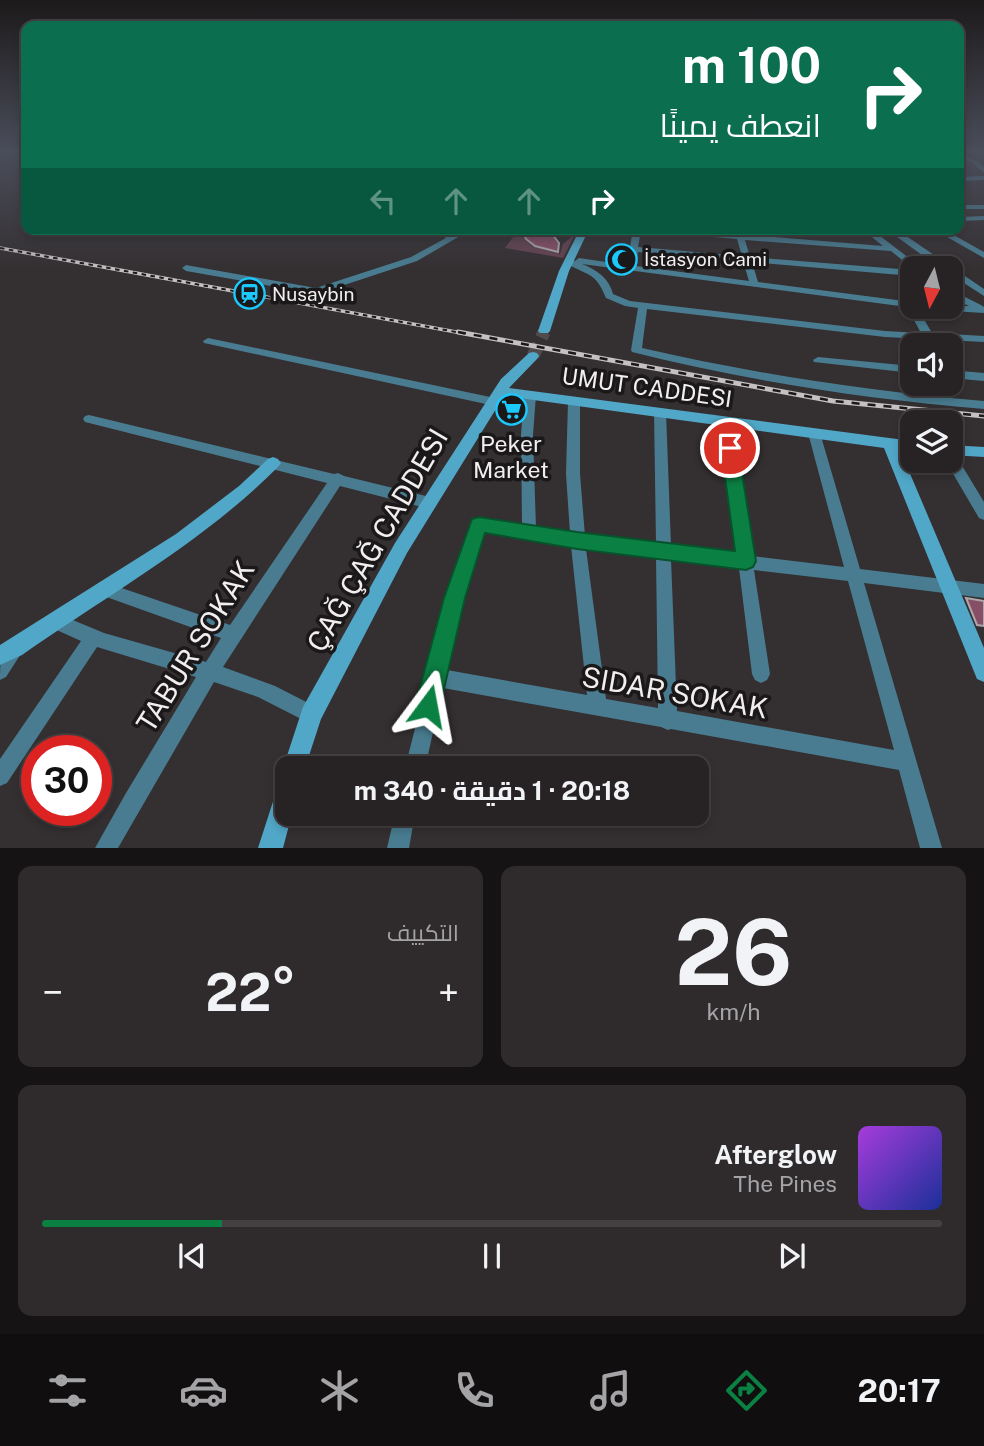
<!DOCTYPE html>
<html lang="ar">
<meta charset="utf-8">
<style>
:root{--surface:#272325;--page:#2f2b2d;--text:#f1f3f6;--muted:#a4a4a7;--line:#434042;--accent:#0b8043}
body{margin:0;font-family:"Public Sans",Cairo,sans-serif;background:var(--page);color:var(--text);direction:rtl;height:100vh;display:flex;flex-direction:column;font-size:26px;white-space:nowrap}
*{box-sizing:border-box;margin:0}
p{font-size:23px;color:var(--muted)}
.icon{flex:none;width:38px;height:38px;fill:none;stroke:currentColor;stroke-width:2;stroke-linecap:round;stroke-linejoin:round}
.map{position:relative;height:848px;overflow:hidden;direction:ltr}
.details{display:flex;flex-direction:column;gap:18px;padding:18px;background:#151314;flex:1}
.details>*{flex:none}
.guide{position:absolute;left:21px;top:21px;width:943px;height:214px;border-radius:14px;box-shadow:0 4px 10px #0003,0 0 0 2px var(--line);direction:rtl;background:#0b6e4f;color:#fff;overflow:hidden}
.needle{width:46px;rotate:187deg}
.buttons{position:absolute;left:900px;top:256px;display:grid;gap:14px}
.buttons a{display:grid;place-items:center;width:63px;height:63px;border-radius:14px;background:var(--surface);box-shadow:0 4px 10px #0003,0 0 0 2px var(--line);font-size:35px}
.speed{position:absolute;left:21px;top:735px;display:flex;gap:14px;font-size:35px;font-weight:700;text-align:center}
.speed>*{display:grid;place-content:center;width:91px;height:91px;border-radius:50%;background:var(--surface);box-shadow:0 4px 10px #0003,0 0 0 2px var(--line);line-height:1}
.speed .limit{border:10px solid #d22;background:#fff;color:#111}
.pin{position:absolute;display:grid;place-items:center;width:60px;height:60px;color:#fff;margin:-30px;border:4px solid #fff;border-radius:50%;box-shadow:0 2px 7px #0007}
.me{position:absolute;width:77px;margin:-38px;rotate:13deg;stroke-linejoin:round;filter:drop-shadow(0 0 5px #0008)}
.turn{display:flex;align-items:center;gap:24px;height:147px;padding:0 28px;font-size:32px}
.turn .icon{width:91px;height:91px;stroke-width:2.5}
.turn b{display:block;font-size:49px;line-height:60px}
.lanes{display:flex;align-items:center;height:66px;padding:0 28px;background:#0003;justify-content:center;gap:35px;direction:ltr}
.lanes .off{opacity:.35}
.big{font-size:52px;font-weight:700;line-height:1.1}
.details .tile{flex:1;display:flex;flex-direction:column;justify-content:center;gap:10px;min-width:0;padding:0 24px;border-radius:14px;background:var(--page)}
.details .dial{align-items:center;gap:0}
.dial b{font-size:91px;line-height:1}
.song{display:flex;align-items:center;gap:21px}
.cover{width:84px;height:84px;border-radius:10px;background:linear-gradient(135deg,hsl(280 70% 55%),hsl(230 70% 35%))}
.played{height:7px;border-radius:4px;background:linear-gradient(90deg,var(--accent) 20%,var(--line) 20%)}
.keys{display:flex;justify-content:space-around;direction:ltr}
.heat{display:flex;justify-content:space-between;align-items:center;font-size:38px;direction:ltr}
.details .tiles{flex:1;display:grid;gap:18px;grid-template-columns:1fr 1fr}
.tile:last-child{grid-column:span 2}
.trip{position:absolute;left:275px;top:756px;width:434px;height:70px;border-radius:14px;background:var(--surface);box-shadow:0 4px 10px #0003,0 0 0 2px var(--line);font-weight:700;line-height:70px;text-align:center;direction:rtl}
.tab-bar{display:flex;height:112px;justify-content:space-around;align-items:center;background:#100e0f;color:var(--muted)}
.tab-bar .icon{width:49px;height:49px}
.tab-bar .active{color:var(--accent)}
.tab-bar b{font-size:32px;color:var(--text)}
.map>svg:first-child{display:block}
</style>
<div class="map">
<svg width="984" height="848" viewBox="0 0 984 848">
<rect width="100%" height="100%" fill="#342f31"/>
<polygon fill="#63424f" points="519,229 532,246 560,254 563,244 575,234 563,258 505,248"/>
<g fill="#864f65" stroke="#ada7a9" stroke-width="2">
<polygon points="549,230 559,243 558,252 535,246 526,239 523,231"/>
<polygon points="966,598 984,601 984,626 977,625"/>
</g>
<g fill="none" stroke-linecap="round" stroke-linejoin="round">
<polyline stroke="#504c4e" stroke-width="10" stroke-dasharray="10 5" stroke-linecap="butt" points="543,334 544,331"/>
<polyline stroke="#504c4e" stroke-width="13" stroke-dasharray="13 7" stroke-linecap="butt" points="533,356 544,332"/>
<g fill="#497c90" fill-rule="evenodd">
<polygon points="976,153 984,153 984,157"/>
<polygon points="959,154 977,161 984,167 984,173 973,163 959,158"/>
<polygon points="984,176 984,180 959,181 959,177"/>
<rect x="959" y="205" width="25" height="4"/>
<polygon points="984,216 984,220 959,221 959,217"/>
<polygon points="430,229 441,229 452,235 462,229 472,229 417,261 317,294 186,271 182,268 186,265 316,288 411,257 446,238"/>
<path d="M633,229H675L883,246L862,229H871L922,268H912L891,251L745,240L750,257L912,270V276L752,262L758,282L912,302V306H969L950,297V290L953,291L981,305L984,307V313L918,309L932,333L984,336V342L885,337L647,309L642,348C755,374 868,391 984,401V409C865,399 748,381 632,352L631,350L638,308L625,306L606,298C595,270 586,276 564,262L568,259L575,261L579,258L627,265ZM641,231L737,239L742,256L638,247ZM638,252L743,261L749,281L636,266ZM582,264L907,307L921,333L885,331L630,301L613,294C609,278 597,270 582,264Z"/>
<polygon points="886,229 896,229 984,289 984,296 950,274 950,268 940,268"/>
<polygon points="933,229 943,229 984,252 984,258"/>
<polygon points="208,338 495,398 501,402 495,406 204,343 203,341"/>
<polygon points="818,357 912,366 912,373 814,362 813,360"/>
<polygon points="950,370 984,373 984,381 950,378"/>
<path d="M530,391L536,395L533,435L536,528L570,533L566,474L568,401L574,397L580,401V474L585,536L656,544L654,412L660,408L666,412L671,546L737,554L720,421L726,417L732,421L752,556L844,567L808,433L814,429L820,433L860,569L984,584V598L864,583L942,848H920L899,770L671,729L668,730L661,727L443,688L425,768H405L427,681L425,677L429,670L447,598L472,524L474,520L479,518L522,525L521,435L524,395ZM484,531L571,546L587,695L447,670L463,598ZM586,549L656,557L658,708L606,699ZM671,559L739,568L752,674L755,680L761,683L767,680L770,674L754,570L848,581L894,750L677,711Z"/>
<polygon points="89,415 334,474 338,473 344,476 430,497 435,499 437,503 435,507 430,509 340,486 223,667 275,686 318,708 320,715 318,722 311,724 258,697 214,682 118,848 95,848 126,793 196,677 97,647 7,783 0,786 0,759 81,641 50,627 48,621 50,615 56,613 104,633 206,662 221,638 98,594 96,589 98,584 104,582 230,625 327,483 85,422 83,419 85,416"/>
<polygon points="950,452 955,454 984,502 984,520 979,518 945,460 950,460"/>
<path d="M15,640L21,643L24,649L6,677L0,680C0,664 0,647 15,640Z"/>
<polygon points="395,814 415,814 409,848 387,848"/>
</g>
<g fill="#51a7c7" fill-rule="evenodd">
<polygon points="580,229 589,229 569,271 550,331 548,333 540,333 538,331 559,271"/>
<polygon points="533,352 537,353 539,356 537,359 509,388 912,441 912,451 900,450 984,648 984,682 977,679 884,448 504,396 407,553 321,719 305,768 287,768 286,776 283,768 303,707 395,543 501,379 529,353"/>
<polygon points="950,445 984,447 984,457 950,455"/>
<path d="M273,457L278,459L281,463L278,467C202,543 109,594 22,655L0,665V645L176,534L239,486L268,459Z"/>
<polygon points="287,779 287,814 292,814 283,848 258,848 279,783"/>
</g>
<defs>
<polyline id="rail-far1" points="0,248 467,334"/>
<polyline id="rail" points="458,332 833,401 984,416"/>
</defs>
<use href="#rail-far1" stroke="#c5c1c2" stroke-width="3.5"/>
<use href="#rail" stroke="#c5c1c2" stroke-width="5"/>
<use href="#rail-far1" stroke="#1a1819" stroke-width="2" stroke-dasharray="4.5" stroke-linecap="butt"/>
<use href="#rail" stroke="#1a1819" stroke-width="2.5" stroke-dasharray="8" stroke-linecap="butt"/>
</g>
<linearGradient id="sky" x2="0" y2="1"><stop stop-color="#1d1a1b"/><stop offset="0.56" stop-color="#4a4d5a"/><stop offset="1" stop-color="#4a4d5a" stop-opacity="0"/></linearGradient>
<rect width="984" height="271" fill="url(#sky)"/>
<polygon fill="#0b8043" stroke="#07532c" stroke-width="2" points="730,442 738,448 756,561 753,567 746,570 577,549 485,533 465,598 440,706 436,714 428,718 419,714 415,706 444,598 472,519 479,517 577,532 735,551 721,448"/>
<defs>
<symbol id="mosque-ring" viewBox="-11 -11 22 22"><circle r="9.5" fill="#1a1819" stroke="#1cc9fc" stroke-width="1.5"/><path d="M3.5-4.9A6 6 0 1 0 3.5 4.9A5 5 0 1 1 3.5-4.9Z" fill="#1cc9fc"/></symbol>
<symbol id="station-ring" viewBox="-11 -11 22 22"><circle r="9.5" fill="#1a1819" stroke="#1cc9fc" stroke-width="1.5"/><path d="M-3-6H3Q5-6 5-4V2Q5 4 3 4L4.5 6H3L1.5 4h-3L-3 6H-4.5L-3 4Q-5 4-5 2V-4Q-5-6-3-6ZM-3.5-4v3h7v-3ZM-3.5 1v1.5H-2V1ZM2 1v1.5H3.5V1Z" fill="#1cc9fc"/></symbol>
<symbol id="supermarket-ring" viewBox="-11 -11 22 22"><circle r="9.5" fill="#1a1819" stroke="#1cc9fc" stroke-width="1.5"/><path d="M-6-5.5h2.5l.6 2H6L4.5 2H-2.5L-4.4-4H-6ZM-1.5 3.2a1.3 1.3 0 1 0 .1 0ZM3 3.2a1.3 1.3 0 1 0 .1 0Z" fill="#1cc9fc"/></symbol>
</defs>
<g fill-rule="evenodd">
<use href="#mosque-ring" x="604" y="242" width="35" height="35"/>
<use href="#station-ring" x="232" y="276" width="35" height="35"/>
<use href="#supermarket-ring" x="494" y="392" width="35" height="35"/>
</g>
<g text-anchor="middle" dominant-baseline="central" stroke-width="7" stroke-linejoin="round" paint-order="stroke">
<g font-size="19" fill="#f2eeef" stroke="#1a1819" text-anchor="start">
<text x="644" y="259">İstasyon Cami</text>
<text x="272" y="294">Nusaybin</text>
</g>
<g font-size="23" fill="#f2eeef" stroke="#1a1819">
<text transform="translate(647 387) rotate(8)">UMUT CADDESI</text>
</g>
<g font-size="23" fill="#f2eeef" stroke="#1a1819">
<text x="511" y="443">Peker<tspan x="511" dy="26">Market</tspan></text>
</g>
<g font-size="28" fill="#f2eeef" stroke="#1a1819">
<text transform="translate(377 540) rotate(-60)">ÇAĞ ÇAĞ CADDESI</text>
<text transform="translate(195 646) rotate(-58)">TABUR SOKAK</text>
<text transform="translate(675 692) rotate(10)">SIDAR SOKAK</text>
</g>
</g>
</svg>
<div class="buttons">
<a><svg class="needle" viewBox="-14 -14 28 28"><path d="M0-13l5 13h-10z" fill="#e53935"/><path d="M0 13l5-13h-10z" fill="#a4a4a7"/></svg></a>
<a><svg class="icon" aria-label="sound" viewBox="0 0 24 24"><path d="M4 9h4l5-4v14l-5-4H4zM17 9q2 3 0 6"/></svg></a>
<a><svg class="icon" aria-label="layers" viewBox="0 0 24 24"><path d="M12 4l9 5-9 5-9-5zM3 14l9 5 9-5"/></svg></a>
</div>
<div class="speed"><div class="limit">30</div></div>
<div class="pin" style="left:730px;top:448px;background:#d93025"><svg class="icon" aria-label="arrive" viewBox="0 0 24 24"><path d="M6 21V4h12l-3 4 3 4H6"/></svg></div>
<svg class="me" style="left:428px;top:706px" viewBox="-20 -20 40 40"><path d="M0-17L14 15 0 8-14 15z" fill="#0b8043" stroke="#fff" stroke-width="4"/></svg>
<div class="trip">20:18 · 1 دقيقة · 340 m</div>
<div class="guide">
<div class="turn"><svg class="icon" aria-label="right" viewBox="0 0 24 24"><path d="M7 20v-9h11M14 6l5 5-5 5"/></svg><div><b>100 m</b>انعطف يمينًا</div></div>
<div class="lanes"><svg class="icon off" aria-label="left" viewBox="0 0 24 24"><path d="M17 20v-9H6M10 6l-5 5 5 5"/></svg><svg class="icon off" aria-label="ahead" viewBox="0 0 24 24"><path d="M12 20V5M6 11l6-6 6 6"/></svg><svg class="icon off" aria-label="ahead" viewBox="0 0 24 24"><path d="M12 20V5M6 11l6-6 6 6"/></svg><svg class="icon" aria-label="right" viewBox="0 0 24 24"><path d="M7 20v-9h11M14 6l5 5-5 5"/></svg></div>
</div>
</div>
<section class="details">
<div class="tiles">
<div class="tile dial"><b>26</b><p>km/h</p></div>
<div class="tile"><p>التكييف</p>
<div class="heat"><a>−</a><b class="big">22°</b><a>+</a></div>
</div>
<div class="tile">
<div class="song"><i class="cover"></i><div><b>Afterglow</b><p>The Pines</p></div></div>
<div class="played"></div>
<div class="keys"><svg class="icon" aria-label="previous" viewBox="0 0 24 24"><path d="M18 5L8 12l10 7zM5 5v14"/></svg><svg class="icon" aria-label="pause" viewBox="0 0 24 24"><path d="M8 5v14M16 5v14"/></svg><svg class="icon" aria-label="next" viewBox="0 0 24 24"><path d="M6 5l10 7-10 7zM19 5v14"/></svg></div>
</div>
</div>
</section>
<nav class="tab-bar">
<b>20:17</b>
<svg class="icon active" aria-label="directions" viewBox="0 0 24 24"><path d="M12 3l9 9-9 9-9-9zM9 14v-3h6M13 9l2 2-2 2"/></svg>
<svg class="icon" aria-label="music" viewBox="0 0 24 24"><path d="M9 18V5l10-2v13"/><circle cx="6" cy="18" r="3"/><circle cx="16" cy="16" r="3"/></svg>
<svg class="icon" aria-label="phone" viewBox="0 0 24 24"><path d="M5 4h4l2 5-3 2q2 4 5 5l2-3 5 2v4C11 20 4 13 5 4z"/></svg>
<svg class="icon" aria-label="climate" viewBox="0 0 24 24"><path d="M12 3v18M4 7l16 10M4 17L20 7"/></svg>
<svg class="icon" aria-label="car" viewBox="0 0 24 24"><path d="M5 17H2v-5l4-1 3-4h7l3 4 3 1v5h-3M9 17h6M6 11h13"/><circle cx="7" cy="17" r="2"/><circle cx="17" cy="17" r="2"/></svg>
<svg class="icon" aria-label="filters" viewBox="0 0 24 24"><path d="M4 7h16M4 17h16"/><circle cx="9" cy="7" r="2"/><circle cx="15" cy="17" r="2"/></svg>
</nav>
